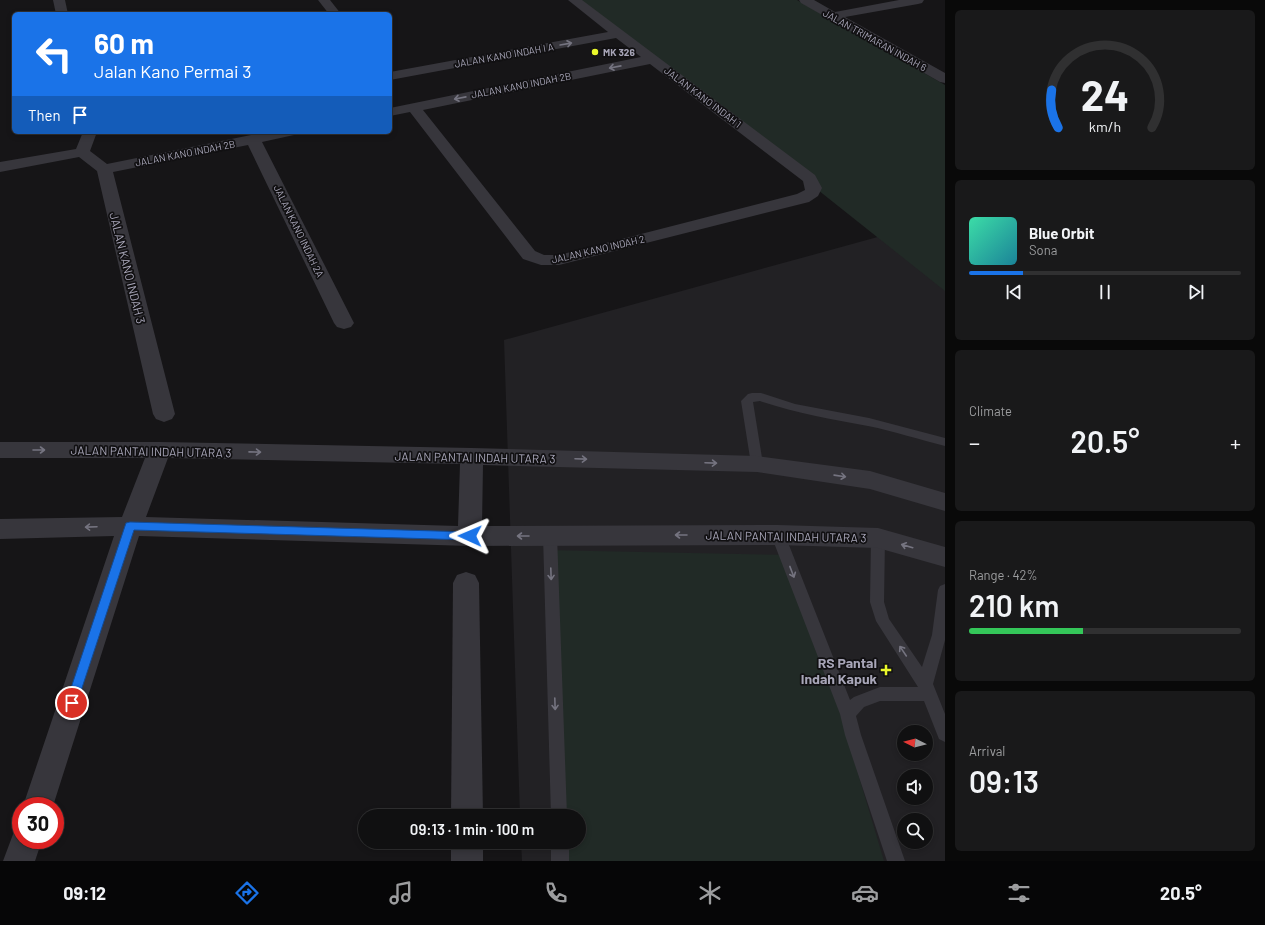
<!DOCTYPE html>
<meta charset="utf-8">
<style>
:root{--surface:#101011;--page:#19191a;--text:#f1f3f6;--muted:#9c9d9f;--line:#303031;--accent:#1a73e8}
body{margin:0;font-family:Barlow,sans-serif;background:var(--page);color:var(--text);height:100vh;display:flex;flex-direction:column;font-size:15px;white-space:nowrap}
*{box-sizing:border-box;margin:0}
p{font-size:13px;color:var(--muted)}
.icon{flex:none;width:22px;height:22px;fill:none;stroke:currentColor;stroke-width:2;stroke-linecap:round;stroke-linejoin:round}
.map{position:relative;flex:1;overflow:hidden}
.drawer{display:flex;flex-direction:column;gap:10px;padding:10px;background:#090909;width:320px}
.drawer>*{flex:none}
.top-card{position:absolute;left:12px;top:12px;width:380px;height:122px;border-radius:6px;box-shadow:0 2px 6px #0003,0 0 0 1px var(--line);background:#1a73e8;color:#fff;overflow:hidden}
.needle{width:26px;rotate:276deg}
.buttons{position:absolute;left:897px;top:725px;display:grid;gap:8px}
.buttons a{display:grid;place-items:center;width:36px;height:36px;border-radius:50%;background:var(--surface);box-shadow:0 2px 6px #0003,0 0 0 1px var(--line);font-size:20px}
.speed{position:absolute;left:12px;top:797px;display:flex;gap:8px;font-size:20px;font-weight:700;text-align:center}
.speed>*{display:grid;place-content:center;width:52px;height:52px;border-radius:50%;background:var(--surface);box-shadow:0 2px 6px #0003,0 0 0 1px var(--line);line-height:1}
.speed .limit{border:6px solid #d22;background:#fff;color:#111}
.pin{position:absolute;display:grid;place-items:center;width:34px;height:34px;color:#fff;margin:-17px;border:2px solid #fff;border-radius:50%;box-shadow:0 1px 4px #0007}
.me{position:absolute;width:44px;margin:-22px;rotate:271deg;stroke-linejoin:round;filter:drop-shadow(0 0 3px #0008)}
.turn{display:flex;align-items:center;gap:14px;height:84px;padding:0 16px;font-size:18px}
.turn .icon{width:52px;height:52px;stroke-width:2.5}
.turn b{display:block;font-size:28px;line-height:34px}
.then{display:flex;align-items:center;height:38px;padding:0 16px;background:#0003;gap:8px;font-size:15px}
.big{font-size:30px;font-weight:600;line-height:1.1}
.drawer .widget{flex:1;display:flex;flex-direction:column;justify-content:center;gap:6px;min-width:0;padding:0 14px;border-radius:6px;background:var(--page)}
.drawer .dial{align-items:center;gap:0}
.dial svg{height:104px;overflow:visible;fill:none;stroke:var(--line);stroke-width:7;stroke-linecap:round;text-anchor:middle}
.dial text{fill:var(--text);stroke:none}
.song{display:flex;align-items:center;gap:12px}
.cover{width:48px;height:48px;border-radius:6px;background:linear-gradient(135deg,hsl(160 70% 55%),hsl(190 70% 35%))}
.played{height:4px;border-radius:2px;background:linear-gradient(90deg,var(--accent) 20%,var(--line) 20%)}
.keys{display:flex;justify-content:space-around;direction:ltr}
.heat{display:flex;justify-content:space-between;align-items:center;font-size:22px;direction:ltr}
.charge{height:6px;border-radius:3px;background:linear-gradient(90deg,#34c759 42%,var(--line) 0)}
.trip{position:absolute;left:358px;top:809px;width:228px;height:40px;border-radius:20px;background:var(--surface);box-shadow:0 2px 6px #0003,0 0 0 1px var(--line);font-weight:600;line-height:40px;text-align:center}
.tab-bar{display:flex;height:64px;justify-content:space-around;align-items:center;background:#060607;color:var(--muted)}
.tab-bar .icon{width:28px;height:28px}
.tab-bar .on{color:var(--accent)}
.tab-bar b{font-size:18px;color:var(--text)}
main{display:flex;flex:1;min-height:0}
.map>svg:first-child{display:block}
</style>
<main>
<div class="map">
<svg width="945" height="861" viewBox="0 0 945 861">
<rect width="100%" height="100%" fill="#161517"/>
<path fill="#222124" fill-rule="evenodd" d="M903,230L945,257V861H522L521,842H579V816H520L504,340ZM904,732H926V754H904ZM904,776H926V798H904ZM904,820H926V842H904Z"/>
<g fill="#212a26">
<polygon points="579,0 797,0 945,85 945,291"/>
<polygon points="544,550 793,555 884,861 563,861 562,842 579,842 579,816 561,816"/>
</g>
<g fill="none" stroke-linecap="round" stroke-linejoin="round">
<g fill="#37363c" fill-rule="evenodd">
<path d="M752,393H761L795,404L869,418L945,438V446C920,440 894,431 868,426C831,419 796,413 760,401L753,402L763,464L761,467L757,469L753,467L751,464L741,401L748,394Z"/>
<polygon points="550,530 555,531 557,535 567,816 551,816 543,535 545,531"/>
<polygon points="778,530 783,531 785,535 850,700 854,697 880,687 918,687 876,621 870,602 871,538 873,534 878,533 883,534 885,538 884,602 889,619 922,667 932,635 938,590 940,586 945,584 945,640 933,684 945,714 945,742 939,739 924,701 880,701 864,707 856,716 861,735 905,861 887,861 845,735 840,714 771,535 773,531"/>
<rect x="551" y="842" width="18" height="19"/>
</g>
<g fill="#37363c" fill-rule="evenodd">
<polygon points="53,0 65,0 68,14 56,14"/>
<polygon points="318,0 330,0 341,14 329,14"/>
<path d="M568,0H582L815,175L822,188L818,196L809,202L559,265H541L523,259L410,112L390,116V108L641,57L616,38L390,80V72L608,32ZM650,64L803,181L805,190L797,194L559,255H544L535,251L423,110Z"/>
<polygon points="799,0 814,0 835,12 899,0 924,0 922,3 918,4 845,17 945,73 945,83 940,82 801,3"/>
<polygon points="83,132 97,132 90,151 107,164 266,132 296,132 294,135 262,142 354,323 351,327 344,329 337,327 334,323 248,145 113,172 175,414 172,419 164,422 156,419 153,414 97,171 79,157 0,172 0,162 76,149"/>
<path d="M0,442H160L472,448L757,456L870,471L945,493V511L870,489L757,472L483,465L482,526L778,525L878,528L945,547V567L878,548L778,545L470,546L139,536L53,806H23L114,536L0,539V519L122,517L145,458H0ZM168,458L460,464L458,526L146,517Z"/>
<polygon points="466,572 475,575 479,583 483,816 451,816 453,583 457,575"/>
<polygon points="21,826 21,840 42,840 35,861 3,861 15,829"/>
<rect x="451" y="842" width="32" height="19"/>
</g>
</g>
<defs><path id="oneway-shaft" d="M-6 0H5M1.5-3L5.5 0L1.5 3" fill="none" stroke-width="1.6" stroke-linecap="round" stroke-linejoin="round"/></defs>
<g stroke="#757480">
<use href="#oneway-shaft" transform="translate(566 44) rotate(-10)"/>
<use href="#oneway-shaft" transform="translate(615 67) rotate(169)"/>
<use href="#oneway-shaft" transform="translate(460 98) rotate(169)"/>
<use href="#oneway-shaft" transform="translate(39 450)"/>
<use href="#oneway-shaft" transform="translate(255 452) rotate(1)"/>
<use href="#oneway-shaft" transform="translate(581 459) rotate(2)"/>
<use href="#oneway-shaft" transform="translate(711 463) rotate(2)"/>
<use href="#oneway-shaft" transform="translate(840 476) rotate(8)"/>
<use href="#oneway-shaft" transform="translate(91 527) rotate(178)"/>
<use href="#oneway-shaft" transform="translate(681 535) rotate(-180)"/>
<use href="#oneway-shaft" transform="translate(523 536) rotate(180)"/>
<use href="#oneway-shaft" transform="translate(907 546) rotate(-164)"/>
<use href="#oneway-shaft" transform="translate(792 572) rotate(69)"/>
<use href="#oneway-shaft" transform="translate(551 574) rotate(88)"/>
<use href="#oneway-shaft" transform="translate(903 651) rotate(-124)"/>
<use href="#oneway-shaft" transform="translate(555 704) rotate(88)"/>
</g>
<polygon fill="#1a73e8" stroke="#114b97" points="130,522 470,532 474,533 475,536 474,538 470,540 134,530 77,703 76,707 72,708 67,707 66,703 126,523"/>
<g fill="#eaf82b" stroke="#111012" stroke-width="1.5">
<circle cx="595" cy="52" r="4"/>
<path d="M884 664h4v4h4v4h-4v4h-4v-4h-4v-4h4z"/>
</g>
<g text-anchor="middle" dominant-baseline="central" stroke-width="3.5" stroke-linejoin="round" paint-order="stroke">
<g font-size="10" fill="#a8a6b8" stroke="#111012">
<text transform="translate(875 40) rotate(29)">JALAN TRIMARAN INDAH 6</text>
<text transform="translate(504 55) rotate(-10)">JALAN KANO INDAH I A</text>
<text transform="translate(521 85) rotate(-11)">JALAN KANO INDAH 2B</text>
<text transform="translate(703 97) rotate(37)">JALAN KANO INDAH 1</text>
<text transform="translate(185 153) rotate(-11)">JALAN KANO INDAH 2B</text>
<text transform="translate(299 231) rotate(64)">JALAN KANO INDAH 2A</text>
<text transform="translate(598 249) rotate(-13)">JALAN KANO INDAH 2</text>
</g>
<g font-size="10" font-weight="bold" fill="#a8a6b8" stroke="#111012" text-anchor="start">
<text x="603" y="52">MK 326</text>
</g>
<g font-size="12" fill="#a8a6b8" stroke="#111012">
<text transform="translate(128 268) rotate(76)">JALAN KANO INDAH 3</text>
<text transform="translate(151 451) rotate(1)">JALAN PANTAI INDAH UTARA 3</text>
<text transform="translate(475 457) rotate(1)">JALAN PANTAI INDAH UTARA 3</text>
<text transform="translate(786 536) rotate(1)">JALAN PANTAI INDAH UTARA 3</text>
</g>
<g font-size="14" font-weight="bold" fill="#a8a6b8" stroke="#111012" text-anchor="end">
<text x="877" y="662">RS Pantai<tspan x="877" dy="16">Indah Kapuk</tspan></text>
</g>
</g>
</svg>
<div class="buttons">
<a><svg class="needle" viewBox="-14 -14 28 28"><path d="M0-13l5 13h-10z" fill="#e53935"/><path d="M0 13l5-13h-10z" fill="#9c9d9f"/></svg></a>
<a><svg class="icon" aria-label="sound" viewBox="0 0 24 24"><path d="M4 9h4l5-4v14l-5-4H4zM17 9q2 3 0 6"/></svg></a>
<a><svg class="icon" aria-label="search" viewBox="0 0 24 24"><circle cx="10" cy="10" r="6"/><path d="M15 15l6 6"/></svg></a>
</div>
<div class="speed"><div class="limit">30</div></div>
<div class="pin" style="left:72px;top:703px;background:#d93025"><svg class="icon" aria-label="arrive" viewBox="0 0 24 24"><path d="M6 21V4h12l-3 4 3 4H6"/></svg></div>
<svg class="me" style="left:470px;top:536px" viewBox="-20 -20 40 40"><path d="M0-17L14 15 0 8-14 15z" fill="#1a73e8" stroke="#fff" stroke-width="4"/></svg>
<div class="trip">09:13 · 1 min · 100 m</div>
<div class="top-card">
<div class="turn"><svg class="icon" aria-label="left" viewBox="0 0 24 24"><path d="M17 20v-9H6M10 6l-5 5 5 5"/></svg><div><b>60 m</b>Jalan Kano Permai 3</div></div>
<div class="then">Then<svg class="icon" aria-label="arrive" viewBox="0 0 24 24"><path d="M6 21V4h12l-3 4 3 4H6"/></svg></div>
</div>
</div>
<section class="drawer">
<div class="widget dial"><svg viewBox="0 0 100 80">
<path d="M14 69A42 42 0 1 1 86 69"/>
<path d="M14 69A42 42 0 0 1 9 40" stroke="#1a73e8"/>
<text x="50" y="56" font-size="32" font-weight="700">24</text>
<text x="50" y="72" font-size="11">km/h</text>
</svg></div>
<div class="widget">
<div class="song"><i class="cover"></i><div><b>Blue Orbit</b><p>Sona</p></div></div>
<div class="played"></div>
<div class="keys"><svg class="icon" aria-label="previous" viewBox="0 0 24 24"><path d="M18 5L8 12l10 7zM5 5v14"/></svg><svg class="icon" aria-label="pause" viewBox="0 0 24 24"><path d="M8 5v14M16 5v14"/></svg><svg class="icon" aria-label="next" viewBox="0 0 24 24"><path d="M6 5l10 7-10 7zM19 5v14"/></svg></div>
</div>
<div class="widget"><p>Climate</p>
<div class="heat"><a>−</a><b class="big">20.5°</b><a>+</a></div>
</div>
<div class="widget"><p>Range · 42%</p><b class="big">210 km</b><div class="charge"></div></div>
<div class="widget"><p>Arrival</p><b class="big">09:13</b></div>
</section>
</main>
<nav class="tab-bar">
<b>09:12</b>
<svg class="icon on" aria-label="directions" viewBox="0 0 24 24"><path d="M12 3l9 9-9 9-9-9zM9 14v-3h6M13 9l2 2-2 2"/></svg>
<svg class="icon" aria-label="music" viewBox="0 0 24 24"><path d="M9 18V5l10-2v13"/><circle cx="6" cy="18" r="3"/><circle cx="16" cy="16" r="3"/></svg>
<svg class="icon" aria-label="phone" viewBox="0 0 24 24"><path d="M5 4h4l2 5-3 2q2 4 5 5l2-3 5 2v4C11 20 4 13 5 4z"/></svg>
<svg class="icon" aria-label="climate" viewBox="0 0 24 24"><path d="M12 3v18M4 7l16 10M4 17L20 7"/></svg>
<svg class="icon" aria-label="car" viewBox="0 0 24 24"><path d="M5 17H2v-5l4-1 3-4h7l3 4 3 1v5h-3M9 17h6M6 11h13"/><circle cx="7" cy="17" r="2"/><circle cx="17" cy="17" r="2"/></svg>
<svg class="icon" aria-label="filters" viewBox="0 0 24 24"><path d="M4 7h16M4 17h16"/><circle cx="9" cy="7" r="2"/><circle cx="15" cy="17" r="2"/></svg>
<b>20.5°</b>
</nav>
